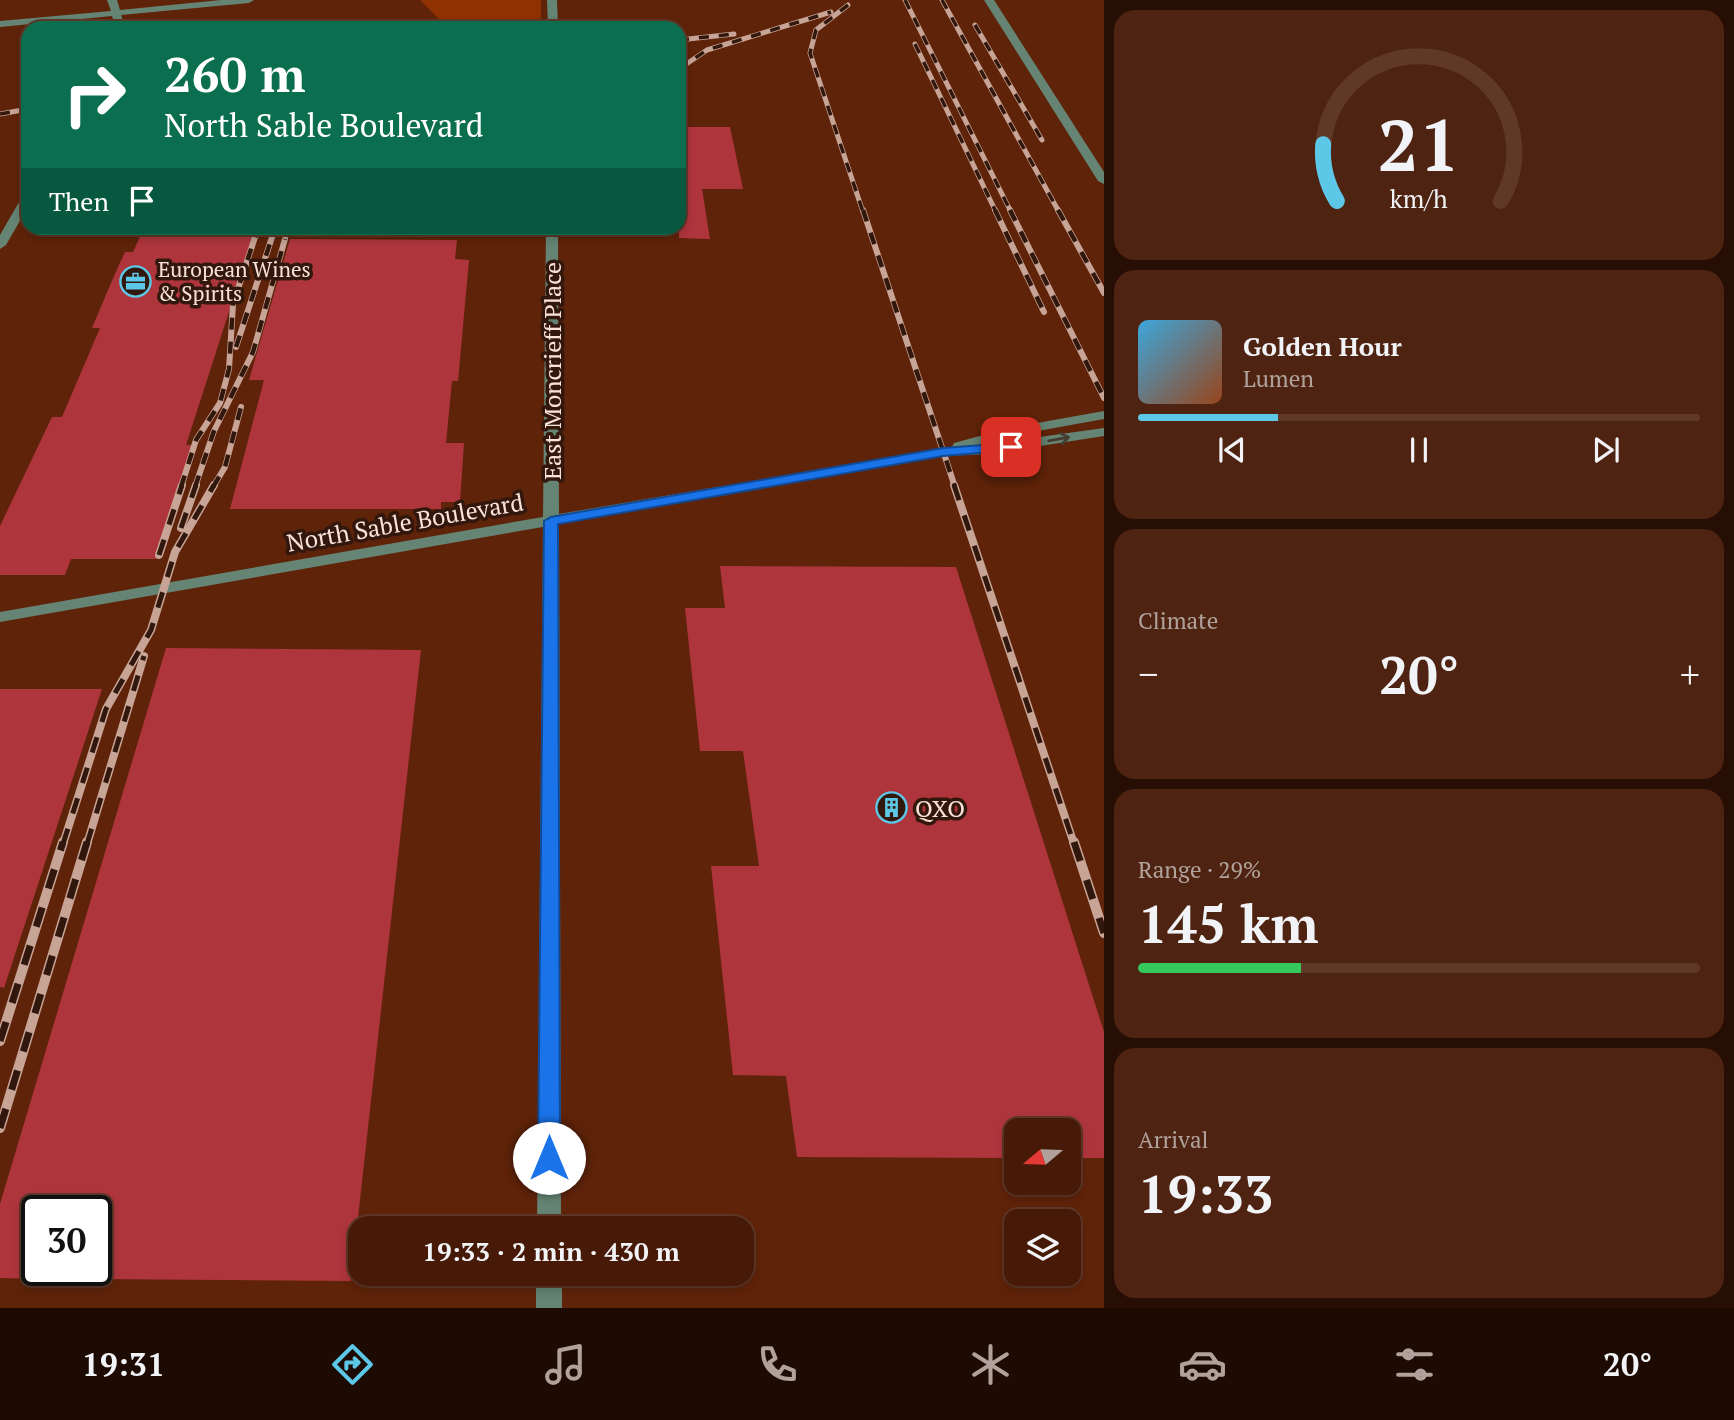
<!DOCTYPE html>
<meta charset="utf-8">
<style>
:root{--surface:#471a07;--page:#4e2311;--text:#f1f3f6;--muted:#b0a19b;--line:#5f3828;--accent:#5dc7e8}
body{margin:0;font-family:"PT Serif",serif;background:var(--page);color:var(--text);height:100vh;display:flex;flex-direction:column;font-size:26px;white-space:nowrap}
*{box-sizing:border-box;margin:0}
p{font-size:23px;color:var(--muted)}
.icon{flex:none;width:38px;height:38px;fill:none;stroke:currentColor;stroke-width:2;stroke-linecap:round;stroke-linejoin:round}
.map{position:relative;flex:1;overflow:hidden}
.sheet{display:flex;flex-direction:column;gap:10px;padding:10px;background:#270e04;width:630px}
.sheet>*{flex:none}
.top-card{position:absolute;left:21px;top:21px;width:665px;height:214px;border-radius:21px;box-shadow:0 4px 10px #0003,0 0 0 2px var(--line);background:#0b6e4f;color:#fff;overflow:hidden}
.needle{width:46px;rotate:251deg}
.fabs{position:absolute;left:1004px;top:1118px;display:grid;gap:14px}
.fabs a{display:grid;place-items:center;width:77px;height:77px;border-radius:14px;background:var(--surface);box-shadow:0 4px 10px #0003,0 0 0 2px var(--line);font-size:35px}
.speed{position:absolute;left:21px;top:1195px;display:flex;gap:14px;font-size:35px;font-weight:700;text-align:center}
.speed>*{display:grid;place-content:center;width:91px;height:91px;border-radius:50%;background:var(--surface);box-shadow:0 4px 10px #0003,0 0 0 2px var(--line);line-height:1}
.speed .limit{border:4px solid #111;border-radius:10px;background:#fff;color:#111}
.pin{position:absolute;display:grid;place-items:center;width:60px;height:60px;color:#fff;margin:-30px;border-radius:14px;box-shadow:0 4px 10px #0006}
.me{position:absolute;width:77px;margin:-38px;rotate:0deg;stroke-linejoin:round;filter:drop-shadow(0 0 5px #0008)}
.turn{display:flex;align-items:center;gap:24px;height:147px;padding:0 28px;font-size:32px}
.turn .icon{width:91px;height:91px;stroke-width:2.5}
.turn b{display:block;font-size:49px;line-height:60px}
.then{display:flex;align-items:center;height:66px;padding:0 28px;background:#0003;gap:14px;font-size:26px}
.big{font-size:52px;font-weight:800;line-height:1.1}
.sheet .widget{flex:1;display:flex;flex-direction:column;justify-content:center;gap:10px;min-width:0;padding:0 24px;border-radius:21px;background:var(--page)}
.sheet .dial{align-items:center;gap:0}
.dial svg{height:182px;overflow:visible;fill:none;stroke:var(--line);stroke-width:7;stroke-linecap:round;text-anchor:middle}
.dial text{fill:var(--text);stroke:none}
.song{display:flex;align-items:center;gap:21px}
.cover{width:84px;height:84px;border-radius:10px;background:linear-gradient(135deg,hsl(200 70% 55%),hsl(20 70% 35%))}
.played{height:7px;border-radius:4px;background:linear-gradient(90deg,var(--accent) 25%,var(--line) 25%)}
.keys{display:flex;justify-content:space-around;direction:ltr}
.heat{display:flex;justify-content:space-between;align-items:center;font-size:38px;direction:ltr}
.charge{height:10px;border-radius:5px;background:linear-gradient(90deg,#34c759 29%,var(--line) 0)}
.trip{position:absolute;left:348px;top:1216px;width:406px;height:70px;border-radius:21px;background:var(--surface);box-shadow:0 4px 10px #0003,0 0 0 2px var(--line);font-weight:800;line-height:70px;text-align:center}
.tab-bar{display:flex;height:112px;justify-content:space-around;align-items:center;background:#1c0a03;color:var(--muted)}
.tab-bar .icon{width:49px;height:49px}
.tab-bar .current{color:var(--accent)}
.tab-bar b{font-size:32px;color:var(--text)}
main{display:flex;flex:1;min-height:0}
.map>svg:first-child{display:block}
</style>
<main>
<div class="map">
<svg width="1104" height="1308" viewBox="0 0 1104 1308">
<rect width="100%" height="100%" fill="#5f2309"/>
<polygon fill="#8f3100" points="420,0 541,0 541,28 438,28 439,19"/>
<g fill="#af353d">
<polygon points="679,127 730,127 743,189 702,189 710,239 679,238"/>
<polygon points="144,228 256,228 186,445 192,445 156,559 71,559 65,575 0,575 0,526 52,417 62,417 100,328 92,328 114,276 125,252 133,252"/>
<polygon points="290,239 457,240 455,259 469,260 458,381 452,381 446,443 464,443 460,502 441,502 441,509 230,509 264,380 249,380"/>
<polygon points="720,566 956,567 1104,1032 1104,1158 1069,1158 1069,1130 1017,1130 1017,1158 797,1157 786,1076 733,1075 711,866 759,866 743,751 700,751 685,608 725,608"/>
<polygon points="166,648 421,650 351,1281 96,1279 96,1211 37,1211 37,1279 0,1278 0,1204"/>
<polygon points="0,689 102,689 4,988 0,987"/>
</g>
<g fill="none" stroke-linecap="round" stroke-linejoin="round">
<g fill="#658473" fill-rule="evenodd">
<polygon points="107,0 117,0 120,10 221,0 254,0 249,3 121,15 126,28 116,28 112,16 0,27 0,21 111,11"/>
<polygon points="547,0 557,0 558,28 548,28"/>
<polygon points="984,0 994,0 1104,172 1104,184 1098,181"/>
<polygon points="28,194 28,207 6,245 0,249 0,235 22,197"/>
<polygon points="546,228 558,228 559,514 952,447 954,443 1009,428 1104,411 1104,419 1011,436 975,446 1104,428 1104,436 989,454 943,456 559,524 561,1228 537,1228 543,527 0,622 0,612 543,517"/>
<rect x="536" y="1274" width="26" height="34"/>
</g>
<defs>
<g id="rail-far3">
<polyline points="905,0 1011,212"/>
<polyline points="942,0 1059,212"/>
<polyline points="848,5 816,30 810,53 863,212"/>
<polyline points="975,25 1042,140"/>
<polyline points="679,40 734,34"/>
<polyline points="915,44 996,212"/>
<polyline points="679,69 707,50 831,12"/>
<polyline points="0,114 28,109"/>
</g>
<g id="rail-far2">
<polyline points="863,210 955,487"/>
<polyline points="995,210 1044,312"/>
<polyline points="1010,210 1104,398"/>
<polyline points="1058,210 1104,293"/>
<polyline points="236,347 275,228"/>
<polyline points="181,487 196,440 220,403 229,369 233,304 258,228"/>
<polyline points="195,487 214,431 253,352 285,239"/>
<polyline points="213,487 225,467 241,407"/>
</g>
<g id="rail-far1">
<polyline points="954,485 1074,844"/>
<polyline points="181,528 196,485"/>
<polyline points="159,555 182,485"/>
<polyline points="63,844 106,709 151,630 175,552 214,485"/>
<polyline points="87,844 144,656"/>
</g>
<g id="rail">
<polyline points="1074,842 1104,933"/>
<polyline points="0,1041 63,842"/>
<polyline points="0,1128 87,842"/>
</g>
</defs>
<use href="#rail-far3" stroke="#c7a496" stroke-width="5"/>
<use href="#rail-far2" stroke="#c7a496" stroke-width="6"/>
<use href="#rail-far1" stroke="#c7a496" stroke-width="8"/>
<use href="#rail" stroke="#c7a496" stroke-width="10"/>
<use href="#rail-far3" stroke="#32170d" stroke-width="3.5" stroke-dasharray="10" stroke-linecap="butt"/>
<use href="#rail-far2" stroke="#32170d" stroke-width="4.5" stroke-dasharray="12" stroke-linecap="butt"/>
<use href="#rail-far1" stroke="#32170d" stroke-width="5" stroke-dasharray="16" stroke-linecap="butt"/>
<use href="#rail" stroke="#32170d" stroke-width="7" stroke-dasharray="20" stroke-linecap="butt"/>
</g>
<defs><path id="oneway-shaft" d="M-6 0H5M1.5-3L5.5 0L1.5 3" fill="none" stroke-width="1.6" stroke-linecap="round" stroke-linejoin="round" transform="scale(1.75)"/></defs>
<use stroke="#443d31" href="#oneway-shaft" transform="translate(1059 439) rotate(-10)"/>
<polygon fill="#1a73e8" stroke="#114b97" stroke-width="2" points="1011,443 1016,445 1016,450 943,456 558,524 560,1158 557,1165 549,1167 541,1165 538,1158 544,521 551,517 943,448"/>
<defs>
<symbol id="office-ring" viewBox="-11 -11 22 22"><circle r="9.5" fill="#32170d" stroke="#5dc7e8" stroke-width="1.5"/><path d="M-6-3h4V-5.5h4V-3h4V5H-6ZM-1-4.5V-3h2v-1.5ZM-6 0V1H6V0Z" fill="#5dc7e8"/></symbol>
<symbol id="building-ring" viewBox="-11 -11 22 22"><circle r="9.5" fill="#32170d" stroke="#5dc7e8" stroke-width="1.5"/><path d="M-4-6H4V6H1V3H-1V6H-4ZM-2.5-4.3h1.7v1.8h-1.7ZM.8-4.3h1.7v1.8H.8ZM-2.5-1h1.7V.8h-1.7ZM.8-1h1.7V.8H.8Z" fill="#5dc7e8"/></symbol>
</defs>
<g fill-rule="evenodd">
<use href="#office-ring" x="118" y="264" width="35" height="35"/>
<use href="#building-ring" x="874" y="790" width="35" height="35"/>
</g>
<g text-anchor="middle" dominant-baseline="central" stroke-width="7" stroke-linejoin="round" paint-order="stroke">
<g font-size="21" fill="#f9e2d9" stroke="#32170d" text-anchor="start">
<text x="158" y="269">European Wines<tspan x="158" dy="24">&amp; Spirits</tspan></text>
</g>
<g font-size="24" fill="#f9e2d9" stroke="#32170d">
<text transform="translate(552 371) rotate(-90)">East Moncrieff Place</text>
<text transform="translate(405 522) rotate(-10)">North Sable Boulevard</text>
</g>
<g font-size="24" fill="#f9e2d9" stroke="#32170d" text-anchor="start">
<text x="915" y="808">QXO</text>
</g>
</g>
</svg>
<div class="fabs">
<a><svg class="needle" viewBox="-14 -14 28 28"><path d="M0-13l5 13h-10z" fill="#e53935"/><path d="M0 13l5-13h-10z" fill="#b0a19b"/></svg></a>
<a><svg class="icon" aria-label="layers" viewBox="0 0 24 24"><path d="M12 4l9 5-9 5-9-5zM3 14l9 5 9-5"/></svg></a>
</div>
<div class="speed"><div class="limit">30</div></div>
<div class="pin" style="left:1011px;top:447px;background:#d93025"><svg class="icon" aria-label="arrive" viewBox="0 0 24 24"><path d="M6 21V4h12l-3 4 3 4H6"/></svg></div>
<svg class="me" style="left:549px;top:1158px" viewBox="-20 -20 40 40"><circle r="19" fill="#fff"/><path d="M0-13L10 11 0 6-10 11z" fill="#1a73e8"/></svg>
<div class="trip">19:33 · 2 min · 430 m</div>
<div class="top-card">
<div class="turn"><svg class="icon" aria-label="right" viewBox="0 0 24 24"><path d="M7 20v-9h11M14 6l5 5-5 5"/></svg><div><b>260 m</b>North Sable Boulevard</div></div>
<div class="then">Then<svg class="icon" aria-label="arrive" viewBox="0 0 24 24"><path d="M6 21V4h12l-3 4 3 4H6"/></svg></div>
</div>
</div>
<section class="sheet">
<div class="widget dial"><svg viewBox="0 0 100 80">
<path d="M14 69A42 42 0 1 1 86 69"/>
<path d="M14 69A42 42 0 0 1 8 44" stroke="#5dc7e8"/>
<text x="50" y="56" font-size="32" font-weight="700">21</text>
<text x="50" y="72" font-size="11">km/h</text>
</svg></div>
<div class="widget">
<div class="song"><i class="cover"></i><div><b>Golden Hour</b><p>Lumen</p></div></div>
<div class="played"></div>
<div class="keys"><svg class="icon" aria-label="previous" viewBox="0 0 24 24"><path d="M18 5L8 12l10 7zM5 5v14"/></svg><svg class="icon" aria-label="pause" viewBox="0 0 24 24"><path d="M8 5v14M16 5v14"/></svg><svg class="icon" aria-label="next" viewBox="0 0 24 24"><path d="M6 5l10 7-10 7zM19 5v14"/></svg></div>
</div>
<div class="widget"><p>Climate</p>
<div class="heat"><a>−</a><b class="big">20°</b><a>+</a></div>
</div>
<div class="widget"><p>Range · 29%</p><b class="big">145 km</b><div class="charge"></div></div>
<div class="widget"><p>Arrival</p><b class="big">19:33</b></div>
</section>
</main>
<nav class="tab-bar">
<b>19:31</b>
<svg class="icon current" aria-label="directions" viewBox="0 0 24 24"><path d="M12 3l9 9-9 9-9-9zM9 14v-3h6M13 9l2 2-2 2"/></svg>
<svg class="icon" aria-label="music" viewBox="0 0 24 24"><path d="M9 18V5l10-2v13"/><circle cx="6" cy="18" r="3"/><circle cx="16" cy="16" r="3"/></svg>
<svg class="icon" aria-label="phone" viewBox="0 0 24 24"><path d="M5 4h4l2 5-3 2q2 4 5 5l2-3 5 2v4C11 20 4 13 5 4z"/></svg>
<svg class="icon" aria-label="climate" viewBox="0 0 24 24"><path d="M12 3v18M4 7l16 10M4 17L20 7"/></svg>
<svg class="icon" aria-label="car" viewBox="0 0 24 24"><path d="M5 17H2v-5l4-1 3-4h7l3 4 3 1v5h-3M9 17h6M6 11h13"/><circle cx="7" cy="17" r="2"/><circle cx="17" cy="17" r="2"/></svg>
<svg class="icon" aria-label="filters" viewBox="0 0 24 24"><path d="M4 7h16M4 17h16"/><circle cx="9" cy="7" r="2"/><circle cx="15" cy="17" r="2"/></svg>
<b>20°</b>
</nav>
